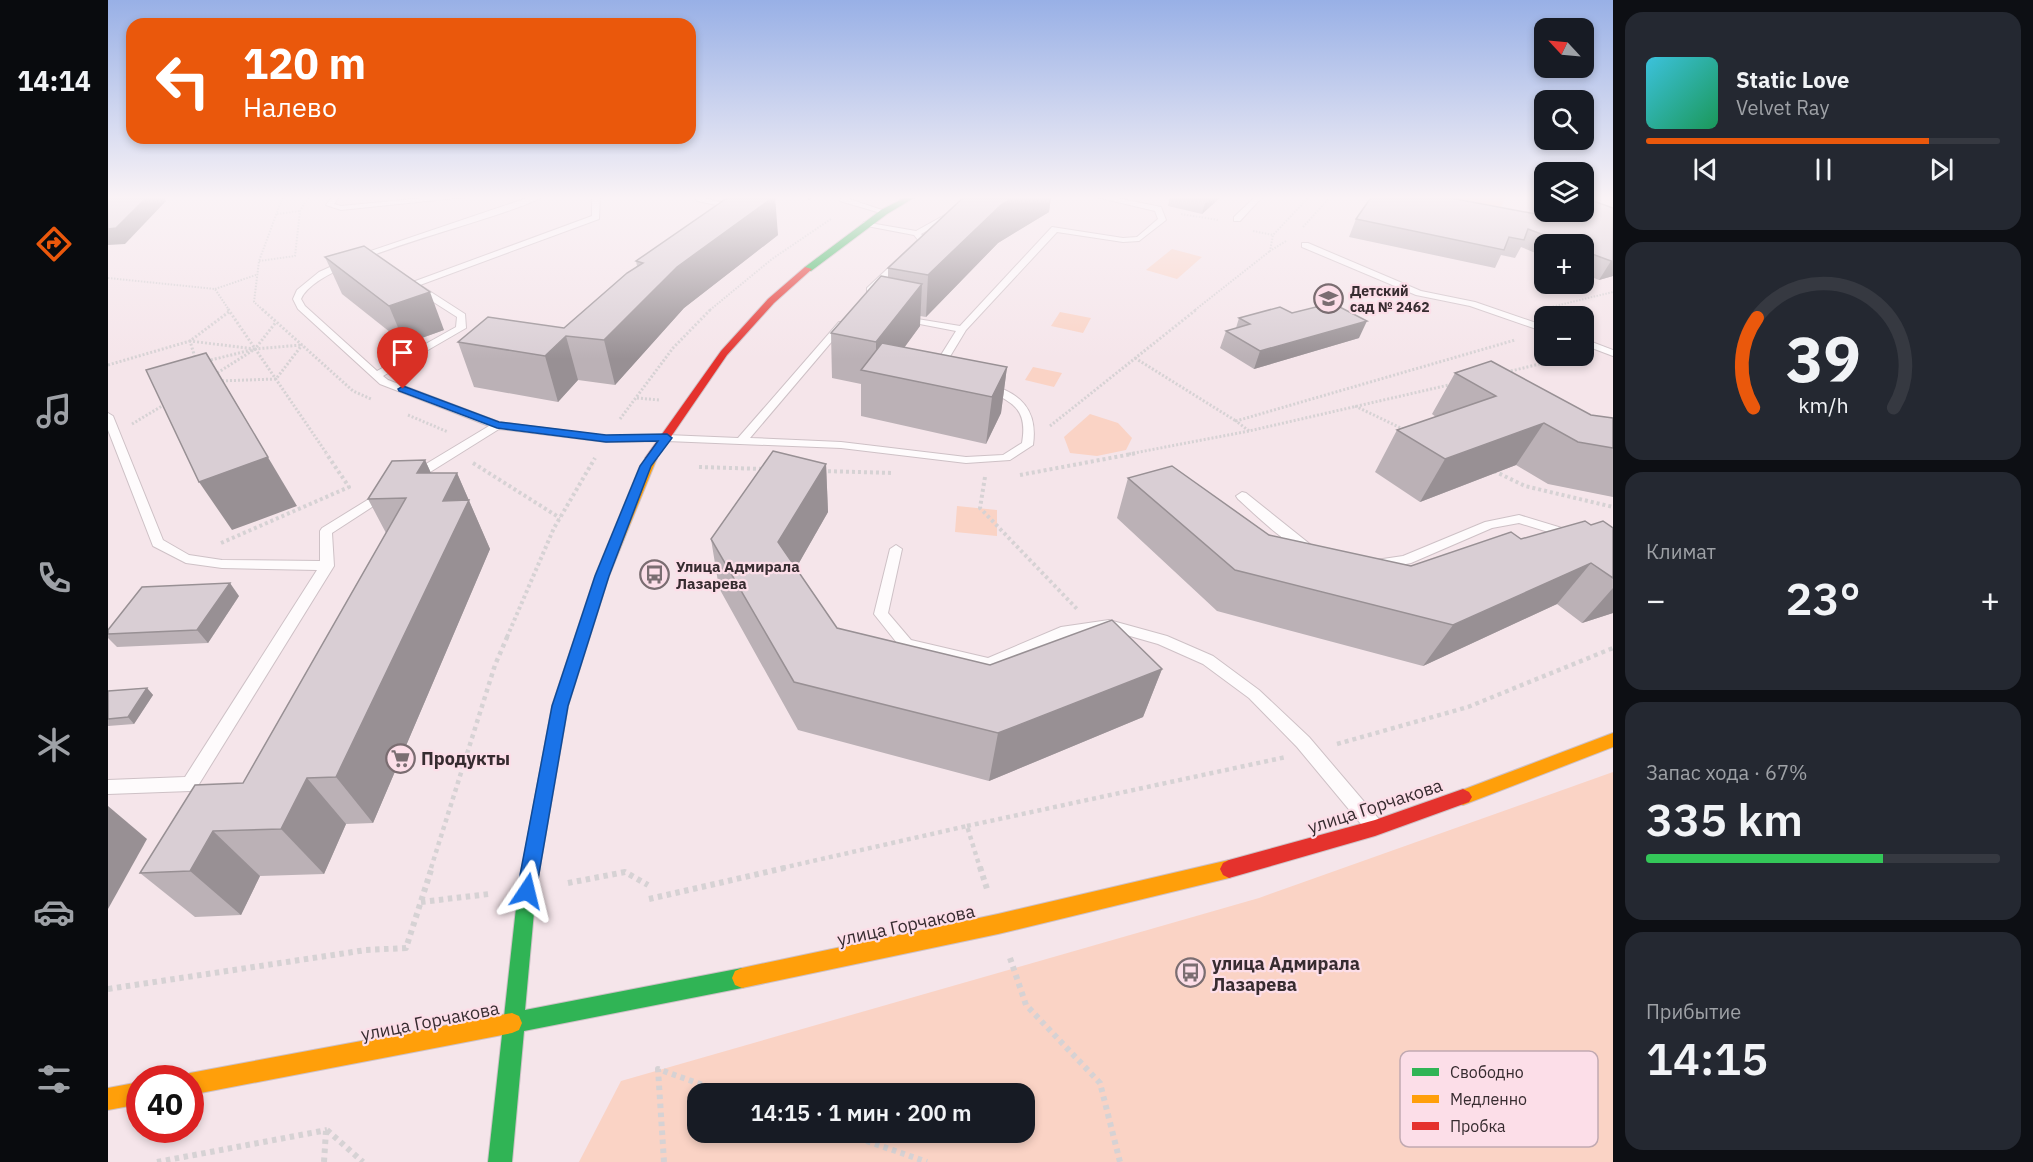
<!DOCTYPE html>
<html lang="ru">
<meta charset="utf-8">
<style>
:root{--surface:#171b24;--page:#242831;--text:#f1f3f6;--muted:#9ea1a6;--line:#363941;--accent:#ea580c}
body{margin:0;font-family:"IBM Plex Sans",sans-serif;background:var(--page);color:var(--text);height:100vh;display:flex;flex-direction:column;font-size:22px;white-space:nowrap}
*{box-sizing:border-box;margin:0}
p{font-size:20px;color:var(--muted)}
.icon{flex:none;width:33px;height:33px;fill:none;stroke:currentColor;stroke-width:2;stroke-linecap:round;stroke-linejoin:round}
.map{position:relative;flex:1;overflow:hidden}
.sheet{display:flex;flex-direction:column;gap:12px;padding:12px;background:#0d0f14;width:420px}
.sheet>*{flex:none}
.guide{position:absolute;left:18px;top:18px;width:570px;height:126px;border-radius:18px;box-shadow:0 3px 9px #0003;background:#ea580c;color:#fff;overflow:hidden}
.needle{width:39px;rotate:296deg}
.controls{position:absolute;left:1426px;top:18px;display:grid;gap:12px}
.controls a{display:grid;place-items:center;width:60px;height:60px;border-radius:12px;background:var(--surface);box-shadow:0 3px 9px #0003;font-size:30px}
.speed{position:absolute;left:18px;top:1065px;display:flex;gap:12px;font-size:30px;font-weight:700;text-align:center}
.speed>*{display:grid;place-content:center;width:78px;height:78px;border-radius:50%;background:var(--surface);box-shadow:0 3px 9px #0003;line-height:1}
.speed .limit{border:9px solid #d22;background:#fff;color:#111}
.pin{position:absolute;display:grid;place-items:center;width:51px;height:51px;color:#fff;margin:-62px -26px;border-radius:50% 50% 50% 0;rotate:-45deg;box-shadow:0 0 6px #0007}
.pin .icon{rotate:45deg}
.me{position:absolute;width:66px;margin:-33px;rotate:10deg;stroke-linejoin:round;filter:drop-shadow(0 0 4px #0008)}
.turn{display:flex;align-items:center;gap:21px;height:126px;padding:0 18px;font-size:27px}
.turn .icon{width:78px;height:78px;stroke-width:2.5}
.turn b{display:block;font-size:42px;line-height:51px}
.big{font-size:45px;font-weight:600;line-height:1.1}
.sheet .card{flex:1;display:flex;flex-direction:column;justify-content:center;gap:9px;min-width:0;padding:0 21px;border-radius:18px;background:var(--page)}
.sheet .dial{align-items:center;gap:0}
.dial svg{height:156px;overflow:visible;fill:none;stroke:var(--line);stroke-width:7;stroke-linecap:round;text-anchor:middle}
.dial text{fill:var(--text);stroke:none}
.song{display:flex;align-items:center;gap:18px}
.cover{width:72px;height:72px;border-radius:9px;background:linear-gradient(135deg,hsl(190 70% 55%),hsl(150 70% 35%))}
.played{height:6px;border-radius:3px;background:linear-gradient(90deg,var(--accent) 80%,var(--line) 80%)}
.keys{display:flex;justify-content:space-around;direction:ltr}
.heat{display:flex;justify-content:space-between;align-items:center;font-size:33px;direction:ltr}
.charge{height:9px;border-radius:4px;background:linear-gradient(90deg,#34c759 67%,var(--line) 0)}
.trip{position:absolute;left:579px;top:1083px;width:348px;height:60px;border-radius:18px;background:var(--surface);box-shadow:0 3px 9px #0003;font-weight:600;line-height:60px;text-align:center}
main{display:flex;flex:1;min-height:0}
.dock{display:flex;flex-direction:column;width:108px;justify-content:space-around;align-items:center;background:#090b0e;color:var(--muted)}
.dock .icon{width:42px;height:42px}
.dock .on{color:var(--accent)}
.dock b{font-size:27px;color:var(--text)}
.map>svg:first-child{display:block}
</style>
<main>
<nav class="dock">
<b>14:14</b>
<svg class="icon on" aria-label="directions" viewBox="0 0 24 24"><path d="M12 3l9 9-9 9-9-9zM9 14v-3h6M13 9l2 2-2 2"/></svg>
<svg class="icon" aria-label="music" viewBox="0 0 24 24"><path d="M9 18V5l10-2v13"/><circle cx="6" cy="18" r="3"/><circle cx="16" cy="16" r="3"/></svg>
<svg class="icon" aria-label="phone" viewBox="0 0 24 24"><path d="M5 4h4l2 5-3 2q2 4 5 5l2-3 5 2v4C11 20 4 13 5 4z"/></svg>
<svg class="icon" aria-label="climate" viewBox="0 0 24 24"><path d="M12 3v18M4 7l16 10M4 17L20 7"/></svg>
<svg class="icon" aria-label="car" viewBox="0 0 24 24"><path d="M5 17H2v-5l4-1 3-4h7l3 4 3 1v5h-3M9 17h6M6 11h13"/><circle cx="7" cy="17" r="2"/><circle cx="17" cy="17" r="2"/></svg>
<svg class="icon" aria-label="filters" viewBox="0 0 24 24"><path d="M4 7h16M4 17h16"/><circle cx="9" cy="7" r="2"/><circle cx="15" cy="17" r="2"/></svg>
</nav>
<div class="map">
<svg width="1505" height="1162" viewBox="0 0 1505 1162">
<rect width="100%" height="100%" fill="#f5e5ea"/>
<g fill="#fad3c5" fill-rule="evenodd">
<polygon points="1301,196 1398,196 1390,214"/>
<polygon points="1064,249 1094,257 1069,279 1038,270"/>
<polygon points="952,312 983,318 975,333 943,326"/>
<polygon points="925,367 954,373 946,387 917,380"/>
<polygon points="982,414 1010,423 1024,438 1018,450 989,456 962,453 956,437"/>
<polygon points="849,506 889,510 889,536 847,532"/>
<path d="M1505,772V1162H471L513,1081L1151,898ZM590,1094H916V1132H590Z"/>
</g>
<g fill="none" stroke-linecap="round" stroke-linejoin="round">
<defs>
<g id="lane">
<polygon points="225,196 232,196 226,204 233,206 337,196 367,196 233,210 218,205"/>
<path d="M425,196H436C391,222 211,257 193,299L197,306L269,371L348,327L349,317L302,287V283L484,216V196H492L491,219L312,285L357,314L358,328L275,376L280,380L391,422L498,436L559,435L630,438L731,322H737V326L642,438L733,442L858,457L895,455L914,443C920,409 905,402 876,389L875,387L880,384C913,393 930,410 925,445L902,460L858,463L733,448L559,441L498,442L391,429L311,479H303L301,476L303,473L381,426L272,384L190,309L185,299L189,290L211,272L242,258Z"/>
<polygon points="587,196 633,207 629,209 589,201"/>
<polygon points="735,196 744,196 741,199 780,212 776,214 732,201"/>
<polygon points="871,196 880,196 813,234 818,240 817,242 765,292 759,292 759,288 810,240 806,235 759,226 755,224 756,222 808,231"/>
<polygon points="984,196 999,196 1053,207 1058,220 1031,241 1015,242 949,232 858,330 832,373 824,373 823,371 848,331 791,320 791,316 852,326 944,227 1015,238 1029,237 1050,219 1047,211"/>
<polygon points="1148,196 1155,196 1132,221 1126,221 1126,217"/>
<polygon points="1194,243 1200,243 1313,291 1367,302 1437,326 1437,332 1362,306 1308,295 1194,247"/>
<polygon points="1476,339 1505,350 1505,356 1476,345"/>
<polygon points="0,413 5,416 55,540 81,555 114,560 212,561 212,531 214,528 274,491 282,491 284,494 224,533 226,566 88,789 82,791 0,794 0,780 77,777 209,570 114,568 78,563 45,546 0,430"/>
<path d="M1134,492L1138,493L1208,549L1207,552C1189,557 1144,511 1130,499L1128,496Z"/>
<polygon points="1411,515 1467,532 1469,535 1463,539 1411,523 1384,528 1303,563 1268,570 1261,565 1268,560 1295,556 1377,522"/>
<polygon points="788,545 794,549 780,613 803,640 880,658 953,627 1001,620 1059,636 1105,656 1151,690 1201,737 1270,818 1273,824 1270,830 1264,832 1258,830 1189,747 1141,698 1095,664 1050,644 1001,630 960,636 881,670 793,648 766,614 782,549"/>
</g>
<g id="fast">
<polygon points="800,196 809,196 779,214 703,271 697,271 697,267 773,210"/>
<polygon points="419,881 426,884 428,890 417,1010 634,968 641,971 644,978 641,985 634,988 416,1031 404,1162 380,1162 395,1026 394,1023 396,1017 410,890 412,884"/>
</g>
<g id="slow">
<polygon points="543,455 549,458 501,576 460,706 428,890 426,896 419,899 412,896 410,890 444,706 487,576 532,466 539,456"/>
<polygon points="1505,733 1505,747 1355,805 1349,802 1346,797 1349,792"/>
<polygon points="1121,860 1127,863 1130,869 1127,875 1121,878 890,934 634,988 627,985 624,978 627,971 634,968 890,914"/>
<polygon points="404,1013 411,1016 414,1023 411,1030 404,1033 82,1095 82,1078 73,1078 82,1073"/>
<polygon points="32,1082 32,1104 0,1110 0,1088"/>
</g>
<g id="jam">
<polygon points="697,267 704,269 666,303 619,355 547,460 539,460 537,458 613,351 660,299"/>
<polygon points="1355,789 1361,792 1364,797 1361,802 1267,836 1121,878 1115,875 1112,869 1115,863 1121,860 1267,820"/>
</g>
</defs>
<use href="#lane" stroke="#cec1c6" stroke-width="2"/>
<use href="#fast" stroke="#cec1c6" stroke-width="2"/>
<use href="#slow" stroke="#cec1c6" stroke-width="2"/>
<use href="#jam" stroke="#cec1c6" stroke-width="2"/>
<g stroke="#d6d2d4" stroke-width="2" stroke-dasharray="1.5 1.5" stroke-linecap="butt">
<polyline points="169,214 192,211"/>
<polyline points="1073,214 1110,220"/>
<polyline points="1195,227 1223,196"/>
<polyline points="1145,231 1165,235"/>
<polyline points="1178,241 1162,251 1165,235 1202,196"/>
<polyline points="151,261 187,256 192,211 201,196"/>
<polyline points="0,278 107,289 121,310"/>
<polyline points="107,289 148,275"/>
<polyline points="1439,308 1505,292"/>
<polyline points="155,310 146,302 151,261 175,196"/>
<polyline points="602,310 664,259 723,219"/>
<polyline points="1087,310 1162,251"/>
</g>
<g stroke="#d6d2d4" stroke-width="3" stroke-dasharray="2 2" stroke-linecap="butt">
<polyline points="120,309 219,454"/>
<polyline points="154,309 245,391 263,399"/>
<polyline points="1027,358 1128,421"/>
<polyline points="88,361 82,341 146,349"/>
<polyline points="99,361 147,349 168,322"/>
<polyline points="0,365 82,341 122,311"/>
<polyline points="1399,372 1464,356"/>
<polyline points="106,375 147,349 193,345"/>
<polyline points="110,381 168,379 194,345"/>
<polyline points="529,398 551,400"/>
<polyline points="1247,406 1297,430"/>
<polyline points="300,415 340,432"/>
<polyline points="512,419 565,348 603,309"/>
<polyline points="24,424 59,403"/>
<polyline points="942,426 1089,309"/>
<polyline points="1141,431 1128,421 1407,340"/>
<polyline points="1021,454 1141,431 1345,384"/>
</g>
<g stroke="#d6d2d4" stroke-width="4" stroke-dasharray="3 3" stroke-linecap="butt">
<polyline points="365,463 452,518"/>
<polyline points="591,467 656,469"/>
<polyline points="714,471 785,473"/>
<polyline points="1386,471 1417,486 1505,507"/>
<polyline points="912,475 1029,453"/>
<polyline points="877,477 872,508 969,609"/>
<polyline points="113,543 241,487 218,453"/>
<polyline points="399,637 446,528 487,458"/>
</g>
<g stroke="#d6d2d4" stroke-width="4.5" stroke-dasharray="4 4" stroke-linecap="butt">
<polyline points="1229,744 1360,707 1505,648"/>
<polyline points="859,826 1178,757"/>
<polyline points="323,868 387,665 400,635"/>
<polyline points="674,868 859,826 872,868"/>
</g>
<g stroke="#d6d2d4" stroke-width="6" stroke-dasharray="4.5 4.5" stroke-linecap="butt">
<polyline points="872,867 879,889"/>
<polyline points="460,883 517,872 540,885"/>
<polyline points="541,899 681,867"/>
<polyline points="313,902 381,894"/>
<polyline points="902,958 918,1005 992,1083 1012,1162"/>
<polyline points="0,989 258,950 298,948 324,867"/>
<polyline points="219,1130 255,1162"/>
<polyline points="733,1132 819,1162"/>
<polyline points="49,1162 219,1130"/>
<polyline points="216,1162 218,1131"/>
<polyline points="556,1162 550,1069 620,1094"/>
</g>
<use href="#lane" fill="#fefbfc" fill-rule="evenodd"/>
<use href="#fast" fill="#30b455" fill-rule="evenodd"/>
<use href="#slow" fill="#ff9f0a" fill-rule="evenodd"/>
<use href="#jam" fill="#e5322d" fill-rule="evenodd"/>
</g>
<g fill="#bbb1b6">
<polygon points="857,196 943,196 941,212 890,243 818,317 812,316 812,326 796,348 899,367 893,413 878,444 753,416 753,384 724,378 723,333 780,277 780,268"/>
<polygon points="1062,196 1114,196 1094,214 1060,206"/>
<polygon points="1505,208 1505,276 1491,280 1476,274 1476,244 1437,244 1437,257 1413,247 1407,258 1393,255 1387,268 1241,237 1248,219 1445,217 1448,212 1476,212"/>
<polygon points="670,235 576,308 507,385 470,380 450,402 366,387 350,342 456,328 529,266 528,261"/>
<polygon points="217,257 336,330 297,344 234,294"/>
<polygon points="1184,313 1251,338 1146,369 1112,348 1118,331 1128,328 1131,318"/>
<polygon points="1347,373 1483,415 1505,418 1505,497 1440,484 1408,465 1312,502 1267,472 1289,430 1328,417 1324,414"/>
<polygon points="317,460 323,473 349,473 382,549 265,823 238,824 216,874 152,876 133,915 87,917 32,873 135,783 278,533 260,499"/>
<polygon points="718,464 720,512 688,568 729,628 882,665 1054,669 1035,717 881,781 690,730 611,588 603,539"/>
<polygon points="1020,478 1161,535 1303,566 1413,539 1483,525 1505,528 1505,613 1474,623 1449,604 1315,666 1109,611 1009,518"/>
<polygon points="131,596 100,643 9,647 0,638 0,630"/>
<polygon points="39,688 45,695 26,724 0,726 0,691"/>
</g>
<g fill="#989094">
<polygon points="40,196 55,196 58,201 17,244 0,245 0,229"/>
<polygon points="667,196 670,235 576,308 507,385 496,340 569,267"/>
<polygon points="700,196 708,196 700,200"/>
<polygon points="909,196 943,196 941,212 890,243 818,317 820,275 894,204"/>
<polygon points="1099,196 1114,196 1094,214"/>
<polygon points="1503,261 1505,261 1505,276 1491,280"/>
<polygon points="814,284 812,326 776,375 768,373 768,342"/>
<polygon points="322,292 336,330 297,344 281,306"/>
<polygon points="1259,321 1251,338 1146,369 1152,351"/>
<polygon points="458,336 470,380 450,402 437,356"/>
<polygon points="98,353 189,506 124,530 91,482"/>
<polygon points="899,367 893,413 878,444 884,397"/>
<polygon points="1436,423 1408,465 1312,502 1337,459"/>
<polygon points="317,460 335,500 349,473 382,549 265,823 228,777 309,473"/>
<polygon points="718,464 720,512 675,591 670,542"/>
<polygon points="1483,563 1449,604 1315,666 1345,625"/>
<polygon points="122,583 131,596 100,643 89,630"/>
<polygon points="1505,588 1505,613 1474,623"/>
<polygon points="1054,669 1035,717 881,781 890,733"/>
<polygon points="39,688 45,695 26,724 20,717"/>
<polygon points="199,778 238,824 216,874 173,829"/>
<polygon points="0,806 39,839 0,909"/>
<polygon points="105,831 152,876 133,915 82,871"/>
</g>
<g fill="#d9ced4" stroke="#989094" stroke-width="1.5">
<polygon points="0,196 40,196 8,228 0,229"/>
<polygon points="622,196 667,196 569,267 496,340 458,336 437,356 350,342 380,317 456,328 519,273 535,263 528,261"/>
<polygon points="857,196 909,196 894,204 820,275 780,268"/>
<polygon points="1264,196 1332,196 1454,219 1452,212 1476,212 1476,200 1480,199 1505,208 1505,261 1503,261 1476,251 1476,244 1460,244 1420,229 1416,240 1401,237 1396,250 1248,219"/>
<polygon points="256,246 322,292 281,306 217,257"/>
<polygon points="773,276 814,284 768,342 723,333"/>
<polygon points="1224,303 1259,321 1152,351 1118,331 1142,324 1131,318 1172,307 1184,313"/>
<polygon points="774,343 899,367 884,397 753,370"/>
<polygon points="98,353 160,457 91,482 38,370"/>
<polygon points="1383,361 1483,415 1505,418 1505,448 1470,442 1436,423 1337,459 1289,430 1388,396 1347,373"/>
<polygon points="665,451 718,464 670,542 729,628 882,665 1004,620 1054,669 890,733 686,682 603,539"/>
<polygon points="317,460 309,473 349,473 335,501 361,500 228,777 199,778 173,829 105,831 82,871 32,873 87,785 135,783 298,498 260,499 284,461"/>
<polygon points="1064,466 1161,535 1303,566 1403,532 1413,539 1477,521 1483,525 1495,521 1505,528 1505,578 1483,563 1345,625 1127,570 1020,478"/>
<polygon points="122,583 89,630 0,634 0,630 34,587"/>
<polygon points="39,688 20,717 0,719 0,691"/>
</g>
<linearGradient id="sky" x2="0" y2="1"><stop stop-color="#98b0e6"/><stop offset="0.55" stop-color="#faf3f6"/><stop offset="1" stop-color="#faf3f6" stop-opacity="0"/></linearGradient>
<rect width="1505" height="359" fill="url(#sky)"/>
<polygon fill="#1a73e8" stroke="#114b97" stroke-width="1.5" points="295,386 391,422 498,435 559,434 564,438 543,466 501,576 460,706 428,891 426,897 419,900 412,897 409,891 444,706 487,576 532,466 550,441 498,442 389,428 291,391 290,389"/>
<defs>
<symbol id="school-ring" viewBox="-11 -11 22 22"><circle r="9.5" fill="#fcdee8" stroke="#7a6d71" stroke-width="1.5"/><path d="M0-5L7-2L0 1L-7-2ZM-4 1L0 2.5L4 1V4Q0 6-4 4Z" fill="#7a6d71"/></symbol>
<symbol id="bus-ring" viewBox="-11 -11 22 22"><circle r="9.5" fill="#fcdee8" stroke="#7a6d71" stroke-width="1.5"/><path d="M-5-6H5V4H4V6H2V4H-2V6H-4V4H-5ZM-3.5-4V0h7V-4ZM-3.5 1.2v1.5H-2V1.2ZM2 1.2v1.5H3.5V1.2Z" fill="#7a6d71"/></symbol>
<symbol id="supermarket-ring" viewBox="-11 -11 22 22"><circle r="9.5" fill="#fcdee8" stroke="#7a6d71" stroke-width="1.5"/><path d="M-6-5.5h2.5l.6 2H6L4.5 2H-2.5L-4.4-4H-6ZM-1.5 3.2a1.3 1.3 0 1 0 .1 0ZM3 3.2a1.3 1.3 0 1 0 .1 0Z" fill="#7a6d71"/></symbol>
</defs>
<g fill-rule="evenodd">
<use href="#school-ring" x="1204" y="282" width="33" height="33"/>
<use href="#bus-ring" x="530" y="558" width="33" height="33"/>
<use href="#supermarket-ring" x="276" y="742" width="33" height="33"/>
<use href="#bus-ring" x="1066" y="956" width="33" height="33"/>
</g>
<g text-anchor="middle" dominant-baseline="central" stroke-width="4.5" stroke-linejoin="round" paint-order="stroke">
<g font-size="14" font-weight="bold" fill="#372c30" stroke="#fcdee8" text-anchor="start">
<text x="1242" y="291">Детский<tspan x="1242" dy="16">сад № 2462</tspan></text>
</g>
<g font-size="15" font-weight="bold" fill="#372c30" stroke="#fcdee8" text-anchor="start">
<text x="568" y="566">Улица Адмирала<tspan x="568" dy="17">Лазарева</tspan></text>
</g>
<g font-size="18" font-weight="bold" fill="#372c30" stroke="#fcdee8" text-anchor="start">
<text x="313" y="758">Продукты</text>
<text x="1104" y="963">улица Адмирала<tspan x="1104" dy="21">Лазарева</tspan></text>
</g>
<g font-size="18" fill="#372c30" stroke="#fcdee8">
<text transform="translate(1267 806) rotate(-18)">улица Горчакова</text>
<text transform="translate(798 925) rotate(-12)">улица Горчакова</text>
<text transform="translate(322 1021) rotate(-11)">улица Горчакова</text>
</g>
</g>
<rect x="1292" y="1051" width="198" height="96" rx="9" fill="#fcdee8" stroke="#c1a9b1" stroke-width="1.5"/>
<rect x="1304" y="1068" width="27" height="8" fill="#30b455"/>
<rect x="1304" y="1095" width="27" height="8" fill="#ff9f0a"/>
<rect x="1304" y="1122" width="27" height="8" fill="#e5322d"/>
<g font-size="16" fill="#372c30">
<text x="1342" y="1078">Свободно</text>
<text x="1342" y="1105">Медленно</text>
<text x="1342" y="1132">Пробка</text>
</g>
</svg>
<div class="controls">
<a><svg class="needle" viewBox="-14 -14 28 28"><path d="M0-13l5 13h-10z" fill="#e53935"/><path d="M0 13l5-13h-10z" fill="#9ea1a6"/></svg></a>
<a><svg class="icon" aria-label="search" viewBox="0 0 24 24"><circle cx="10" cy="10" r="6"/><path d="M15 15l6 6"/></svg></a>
<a><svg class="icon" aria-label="layers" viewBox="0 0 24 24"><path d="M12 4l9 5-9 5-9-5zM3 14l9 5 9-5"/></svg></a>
<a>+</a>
<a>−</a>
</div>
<div class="speed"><div class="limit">40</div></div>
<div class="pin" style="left:295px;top:389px;background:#d93025"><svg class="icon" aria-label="arrive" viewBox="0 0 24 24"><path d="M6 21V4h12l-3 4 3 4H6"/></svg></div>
<svg class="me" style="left:419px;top:891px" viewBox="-20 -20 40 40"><path d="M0-17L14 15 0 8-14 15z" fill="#1a73e8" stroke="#fff" stroke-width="4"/></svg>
<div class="trip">14:15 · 1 мин · 200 m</div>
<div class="guide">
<div class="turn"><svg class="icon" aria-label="left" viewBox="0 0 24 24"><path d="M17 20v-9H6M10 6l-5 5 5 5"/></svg><div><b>120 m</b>Налево</div></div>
</div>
</div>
<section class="sheet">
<div class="card">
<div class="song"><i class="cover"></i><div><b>Static Love</b><p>Velvet Ray</p></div></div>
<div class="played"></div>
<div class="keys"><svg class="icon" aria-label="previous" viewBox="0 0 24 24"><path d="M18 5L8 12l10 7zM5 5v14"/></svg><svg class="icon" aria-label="pause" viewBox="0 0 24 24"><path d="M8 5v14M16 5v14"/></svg><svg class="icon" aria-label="next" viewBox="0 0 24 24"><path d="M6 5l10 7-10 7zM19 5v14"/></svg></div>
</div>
<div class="card dial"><svg viewBox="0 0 100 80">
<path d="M14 69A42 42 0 1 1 86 69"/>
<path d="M14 69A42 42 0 0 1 16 23" stroke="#ea580c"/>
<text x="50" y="56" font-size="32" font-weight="700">39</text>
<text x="50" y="72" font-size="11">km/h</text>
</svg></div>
<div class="card"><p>Климат</p>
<div class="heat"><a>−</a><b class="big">23°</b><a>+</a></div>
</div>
<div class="card"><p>Запас хода · 67%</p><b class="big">335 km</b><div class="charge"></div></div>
<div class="card"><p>Прибытие</p><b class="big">14:15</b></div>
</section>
</main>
